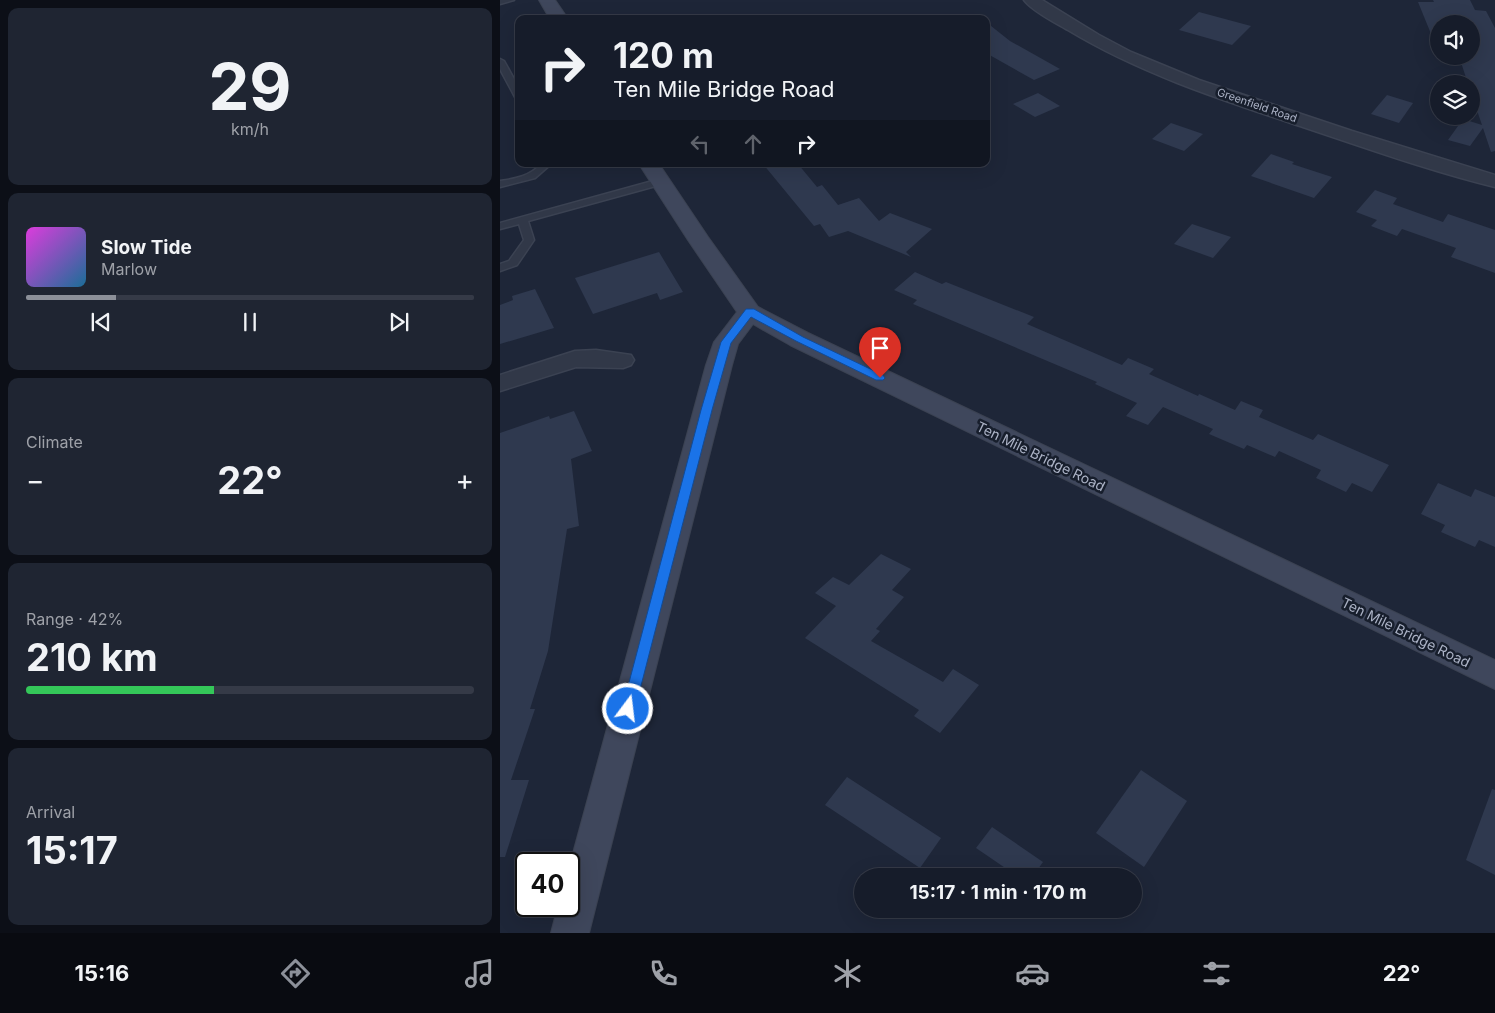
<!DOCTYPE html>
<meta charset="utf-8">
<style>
:root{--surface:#161c2a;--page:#1f2532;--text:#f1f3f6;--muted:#9ea1a8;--line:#353a47;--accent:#8c9099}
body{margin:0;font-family:Inter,sans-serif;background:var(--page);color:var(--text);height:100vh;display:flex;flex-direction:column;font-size:19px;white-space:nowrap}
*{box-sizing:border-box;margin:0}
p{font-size:16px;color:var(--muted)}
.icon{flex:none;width:28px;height:28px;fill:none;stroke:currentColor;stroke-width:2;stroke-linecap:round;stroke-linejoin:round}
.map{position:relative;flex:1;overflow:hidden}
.drawer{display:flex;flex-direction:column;gap:8px;padding:8px;background:#0c0f17;width:500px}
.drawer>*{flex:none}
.hud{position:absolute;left:15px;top:15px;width:475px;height:152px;border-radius:10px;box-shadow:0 5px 20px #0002,0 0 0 1px var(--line);background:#161c2a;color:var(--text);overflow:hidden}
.fabs{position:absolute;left:930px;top:15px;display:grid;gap:10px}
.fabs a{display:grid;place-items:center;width:50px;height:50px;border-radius:50%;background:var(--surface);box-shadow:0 5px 20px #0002,0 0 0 1px var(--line);font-size:25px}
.speed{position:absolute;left:15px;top:852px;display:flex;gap:10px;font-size:25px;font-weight:700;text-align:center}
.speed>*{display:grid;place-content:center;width:65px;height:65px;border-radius:50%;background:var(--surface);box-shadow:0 5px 20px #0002,0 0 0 1px var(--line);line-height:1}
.speed .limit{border:2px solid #111;border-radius:8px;background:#fff;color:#111}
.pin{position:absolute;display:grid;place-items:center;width:42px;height:42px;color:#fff;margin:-51px -21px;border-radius:50% 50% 50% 0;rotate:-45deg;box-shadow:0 0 5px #0007}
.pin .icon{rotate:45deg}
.me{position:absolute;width:55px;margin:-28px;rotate:15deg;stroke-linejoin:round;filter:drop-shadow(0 0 4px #0008)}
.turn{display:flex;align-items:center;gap:18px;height:105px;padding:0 15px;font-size:22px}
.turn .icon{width:65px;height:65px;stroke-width:2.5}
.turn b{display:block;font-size:35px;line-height:42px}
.lanes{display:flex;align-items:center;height:48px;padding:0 15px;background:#0003;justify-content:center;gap:25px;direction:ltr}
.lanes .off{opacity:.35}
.big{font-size:38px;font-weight:700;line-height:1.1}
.drawer .widget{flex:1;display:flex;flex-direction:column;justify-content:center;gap:8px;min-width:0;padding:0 18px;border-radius:10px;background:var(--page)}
.drawer .dial{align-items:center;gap:0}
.dial b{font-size:65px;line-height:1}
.song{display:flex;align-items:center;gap:15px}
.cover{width:60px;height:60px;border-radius:8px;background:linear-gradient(135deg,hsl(300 70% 55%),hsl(200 70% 35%))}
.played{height:5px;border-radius:2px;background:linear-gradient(90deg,var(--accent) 20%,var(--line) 20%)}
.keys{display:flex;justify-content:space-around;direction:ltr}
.heat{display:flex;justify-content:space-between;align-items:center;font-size:28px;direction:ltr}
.charge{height:8px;border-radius:4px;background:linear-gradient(90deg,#34c759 42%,var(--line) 0)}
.trip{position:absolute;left:354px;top:868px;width:288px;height:50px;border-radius:25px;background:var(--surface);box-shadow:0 5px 20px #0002,0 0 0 1px var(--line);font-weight:700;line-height:50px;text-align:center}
.dock{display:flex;height:80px;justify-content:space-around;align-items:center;background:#090b11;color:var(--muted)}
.dock .icon{width:35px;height:35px}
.dock .on{color:var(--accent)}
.dock b{font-size:22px;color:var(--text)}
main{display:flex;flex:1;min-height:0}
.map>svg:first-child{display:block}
</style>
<main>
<section class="drawer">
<div class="widget dial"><b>29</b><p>km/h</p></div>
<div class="widget">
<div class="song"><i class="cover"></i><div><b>Slow Tide</b><p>Marlow</p></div></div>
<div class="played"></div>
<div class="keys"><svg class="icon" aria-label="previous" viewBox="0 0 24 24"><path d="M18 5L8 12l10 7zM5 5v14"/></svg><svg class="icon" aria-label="pause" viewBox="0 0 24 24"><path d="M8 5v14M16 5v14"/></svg><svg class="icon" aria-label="next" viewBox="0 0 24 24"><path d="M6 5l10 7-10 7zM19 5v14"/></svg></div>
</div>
<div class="widget"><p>Climate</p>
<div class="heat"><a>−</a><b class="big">22°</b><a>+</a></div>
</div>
<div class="widget"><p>Range · 42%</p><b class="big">210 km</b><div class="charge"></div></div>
<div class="widget"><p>Arrival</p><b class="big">15:17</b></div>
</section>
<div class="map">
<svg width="995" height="933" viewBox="0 0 995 933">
<rect width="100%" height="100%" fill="#1e2638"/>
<g fill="#2f394f">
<polygon points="933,0 970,0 975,10 986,11 995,28 995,151 991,152 983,128 970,146 948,140 963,119 982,125 971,93 971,84 968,84 959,56 971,56 971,24 939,24 938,51 918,2 934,2"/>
<polygon points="699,12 751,26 732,45 679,30"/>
<polygon points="486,22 510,41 560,69 534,80 486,53"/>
<polygon points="538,93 560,106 535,117 513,104"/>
<polygon points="887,95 913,103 899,123 871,114"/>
<polygon points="671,123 703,134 684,151 652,139"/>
<polygon points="771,154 794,162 792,164 832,177 814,198 751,176"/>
<polygon points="263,164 298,164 317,187 322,185 338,205 359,198 379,221 390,213 432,229 406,252 411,257 348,231 329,237 320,224 314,226"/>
<polygon points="875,190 897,198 893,204 943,222 948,214 995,230 995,273 951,257 956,248 902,229 897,236 871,226 877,220 856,212"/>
<polygon points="692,224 731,237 713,258 674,244"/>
<polygon points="159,252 183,292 160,300 157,293 93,314 75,278"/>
<polygon points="415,272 442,284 446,282 534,317 527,324 622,365 628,358 654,369 649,374 698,396 699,394 735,410 741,401 763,410 759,417 813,440 818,434 889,465 872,492 852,483 846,492 816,478 821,470 779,451 775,457 747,445 744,449 709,434 713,429 663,407 648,425 626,416 637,403 595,384 597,382 413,304 417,300 394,290"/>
<polygon points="35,289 54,328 0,344 0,305 13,300 12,296"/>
<polygon points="74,411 92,451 71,459 79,526 67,529 48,651 30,709 35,709 11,780 29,780 5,857 0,857 0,433 49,416 50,419"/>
<polygon points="938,483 971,497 975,489 995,497 995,547 979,540 975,547 941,532 945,525 921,514"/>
<polygon points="381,554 411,569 392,590 404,597 376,629 380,631 371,641 443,682 453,669 479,685 440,733 414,716 419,710 305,638 336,606 315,593 333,577 349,585"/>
<polygon points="641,770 687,801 644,867 596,833"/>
<polygon points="347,777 441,838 420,868 325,805"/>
<polygon points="992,789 995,790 995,875 966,860"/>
<polygon points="492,827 543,862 533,876 517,876 476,848"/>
</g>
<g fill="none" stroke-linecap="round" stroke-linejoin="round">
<defs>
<g id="lane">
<polygon points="0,0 14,0 0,4"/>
<polygon points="0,59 4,61 19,88 19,100 15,97 0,69"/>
<path d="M41,164H51L35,178L0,187V181C16,179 30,176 41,164Z"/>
<polygon points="160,179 165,182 163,184 28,221 34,240 17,265 0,271 0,264 9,261 24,240 19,224 0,229 0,223"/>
</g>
<g id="street">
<path d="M524,0H542L599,35L631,52L699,80L852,131L995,175V187C930,171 866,148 803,127C722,100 641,74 568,30C556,23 532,11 524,0Z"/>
<polygon points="96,350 131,355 134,360 131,365 123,368 76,367 0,391 0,375 75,351"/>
</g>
<g id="secondary">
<polygon points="39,0 55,0 68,19 50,19"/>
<polygon points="139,164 159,164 208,237 258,307 308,333 995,660 995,689 290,345 253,324 238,344 232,365 89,933 51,933 58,906 69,906 69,868 206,365 214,342 237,312 188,240"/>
</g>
</defs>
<use href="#lane" stroke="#3b4252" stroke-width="3"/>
<use href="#street" stroke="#3b4252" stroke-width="3"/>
<use href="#secondary" stroke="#3b4252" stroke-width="2"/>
<use href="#lane" fill="#313848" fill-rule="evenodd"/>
<use href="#street" fill="#313848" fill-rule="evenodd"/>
<use href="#secondary" fill="#3f475c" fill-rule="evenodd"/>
</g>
<polygon fill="#1a73e8" stroke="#114b97" points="246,309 254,309 303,337 383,375 385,378 383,380 376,380 296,341 251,317 231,343 212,410 135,709 133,713 128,715 124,713 122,709 201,410 221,342"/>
<g text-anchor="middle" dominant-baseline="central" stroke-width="5" stroke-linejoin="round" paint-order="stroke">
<g font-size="11" fill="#abb2c5" stroke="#171e2c">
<text transform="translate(757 105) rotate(19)">Greenfield Road</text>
</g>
<g font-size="14" fill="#abb2c5" stroke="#171e2c">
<text transform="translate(541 456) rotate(26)">Ten Mile Bridge Road</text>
<text transform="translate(906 632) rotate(26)">Ten Mile Bridge Road</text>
</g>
</g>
</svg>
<div class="fabs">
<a><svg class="icon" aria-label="sound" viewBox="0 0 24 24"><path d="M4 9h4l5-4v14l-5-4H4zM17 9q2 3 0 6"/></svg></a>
<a><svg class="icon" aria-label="layers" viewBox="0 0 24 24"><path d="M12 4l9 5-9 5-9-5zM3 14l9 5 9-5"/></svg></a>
</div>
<div class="speed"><div class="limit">40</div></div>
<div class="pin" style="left:380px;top:378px;background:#d93025"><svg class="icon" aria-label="arrive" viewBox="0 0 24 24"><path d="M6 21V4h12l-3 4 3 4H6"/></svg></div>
<svg class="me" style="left:128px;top:709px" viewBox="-20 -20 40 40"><circle r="17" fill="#1a73e8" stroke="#fff" stroke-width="3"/><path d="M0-11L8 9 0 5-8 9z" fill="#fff"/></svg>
<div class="trip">15:17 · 1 min · 170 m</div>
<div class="hud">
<div class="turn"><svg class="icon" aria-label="right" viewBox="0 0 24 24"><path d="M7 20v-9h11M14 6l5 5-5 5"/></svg><div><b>120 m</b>Ten Mile Bridge Road</div></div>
<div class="lanes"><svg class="icon off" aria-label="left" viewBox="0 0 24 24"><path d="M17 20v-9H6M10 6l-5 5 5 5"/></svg><svg class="icon off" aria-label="ahead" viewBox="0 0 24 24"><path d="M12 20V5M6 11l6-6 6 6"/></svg><svg class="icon" aria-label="right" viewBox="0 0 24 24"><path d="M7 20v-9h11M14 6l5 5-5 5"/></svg></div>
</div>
</div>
</main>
<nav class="dock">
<b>15:16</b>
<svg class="icon on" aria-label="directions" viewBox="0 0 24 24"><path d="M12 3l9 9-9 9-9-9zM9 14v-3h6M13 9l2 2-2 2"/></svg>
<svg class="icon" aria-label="music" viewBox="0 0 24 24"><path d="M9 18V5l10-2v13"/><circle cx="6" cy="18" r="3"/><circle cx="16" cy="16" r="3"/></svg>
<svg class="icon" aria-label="phone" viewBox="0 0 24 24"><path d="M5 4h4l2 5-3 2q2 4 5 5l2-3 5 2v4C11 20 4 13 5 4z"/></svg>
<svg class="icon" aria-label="climate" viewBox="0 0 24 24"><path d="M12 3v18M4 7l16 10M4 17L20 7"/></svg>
<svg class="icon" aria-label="car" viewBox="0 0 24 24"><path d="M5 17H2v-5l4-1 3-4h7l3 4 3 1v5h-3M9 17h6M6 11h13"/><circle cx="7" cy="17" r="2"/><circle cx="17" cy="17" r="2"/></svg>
<svg class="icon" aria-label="filters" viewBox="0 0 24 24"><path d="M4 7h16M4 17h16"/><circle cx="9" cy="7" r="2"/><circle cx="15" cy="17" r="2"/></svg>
<b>22°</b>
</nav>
